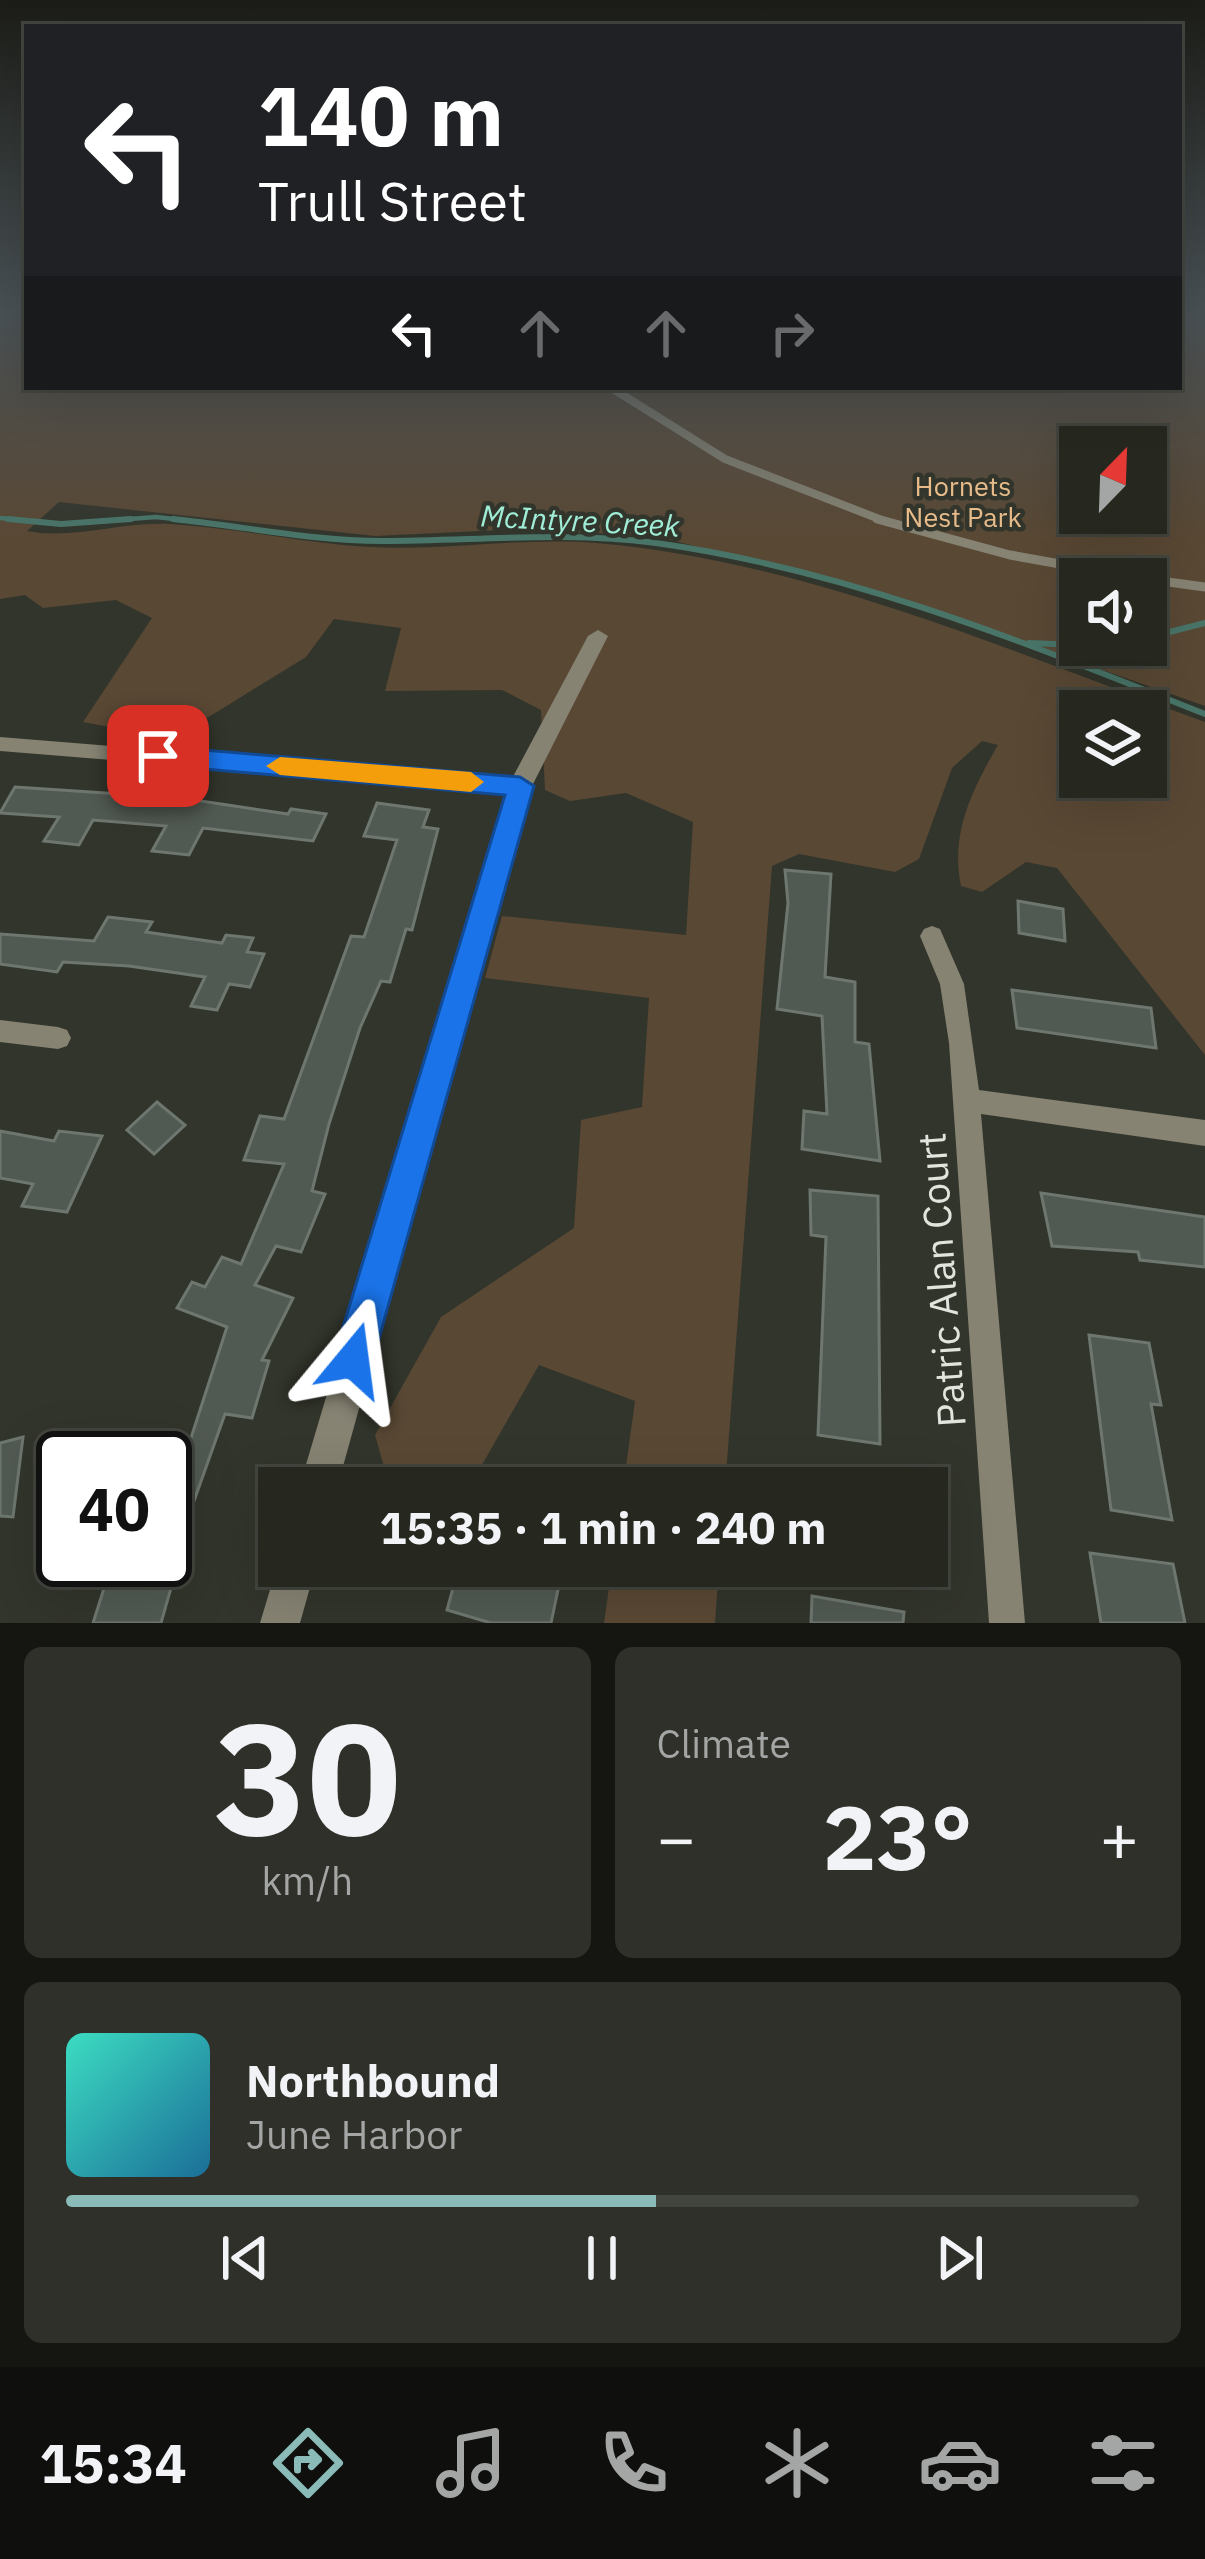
<!DOCTYPE html>
<meta charset="utf-8">
<style>
:root{--surface:#262820;--page:#2e3029;--text:#f1f3f6;--muted:#a4a6a5;--line:#42443e;--accent:#8bbbb9}
body{margin:0;font-family:"IBM Plex Sans",sans-serif;background:var(--page);color:var(--text);height:100vh;display:flex;flex-direction:column;font-size:45px;white-space:nowrap}
*{box-sizing:border-box;margin:0}
p{font-size:39px;color:var(--muted)}
.icon{flex:none;width:66px;height:66px;fill:none;stroke:currentColor;stroke-width:2;stroke-linecap:round;stroke-linejoin:round}
.map{position:relative;height:1623px;overflow:hidden}
.side{display:flex;flex-direction:column;gap:24px;padding:24px;background:#151612;flex:1}
.side>*{flex:none}
.guide{position:absolute;left:24px;top:24px;width:1158px;height:366px;border-radius:0px;box-shadow:0 12px 48px #0002,0 0 0 3px var(--line);background:#202124;color:#fff;overflow:hidden}
.needle{width:78px;rotate:23deg}
.buttons{position:absolute;left:1059px;top:426px;display:grid;gap:24px}
.buttons a{display:grid;place-items:center;width:108px;height:108px;border-radius:0px;background:var(--surface);box-shadow:0 12px 48px #0002,0 0 0 3px var(--line);font-size:60px}
.speed{position:absolute;left:36px;top:1431px;display:flex;gap:24px;font-size:60px;font-weight:700;text-align:center}
.speed>*{display:grid;place-content:center;width:156px;height:156px;border-radius:50%;background:var(--surface);box-shadow:0 12px 48px #0002,0 0 0 3px var(--line);line-height:1}
.speed .limit{border:6px solid #111;border-radius:18px;background:#fff;color:#111}
.pin{position:absolute;display:grid;place-items:center;width:102px;height:102px;color:#fff;margin:-51px;border-radius:24px;box-shadow:0 6px 18px #0006}
.me{position:absolute;width:132px;margin:-66px;rotate:16deg;stroke-linejoin:round;filter:drop-shadow(0 0 9px #0008)}
.turn{display:flex;align-items:center;gap:42px;height:252px;padding:0 36px;font-size:54px}
.turn .icon{width:156px;height:156px;stroke-width:2.5}
.turn b{display:block;font-size:84px;line-height:102px}
.lanes{display:flex;align-items:center;height:114px;padding:0 36px;background:#0003;justify-content:center;gap:60px;direction:ltr}
.lanes .off{opacity:.35}
.big{font-size:90px;font-weight:800;line-height:1.1}
.side .tile{flex:1;display:flex;flex-direction:column;justify-content:center;gap:18px;min-width:0;padding:0 42px;border-radius:18px;background:var(--page)}
.side .dial{align-items:center;gap:0}
.dial b{font-size:156px;line-height:1}
.song{display:flex;align-items:center;gap:36px}
.cover{width:144px;height:144px;border-radius:18px;background:linear-gradient(135deg,hsl(170 70% 55%),hsl(200 70% 35%))}
.played{height:12px;border-radius:6px;background:linear-gradient(90deg,var(--accent) 55%,var(--line) 55%)}
.keys{display:flex;justify-content:space-around;direction:ltr}
.heat{display:flex;justify-content:space-between;align-items:center;font-size:66px;direction:ltr}
.side .tiles{flex:1;display:grid;gap:24px;grid-template-columns:1fr 1fr}
.tile:last-child{grid-column:span 2}
.trip{position:absolute;left:258px;top:1467px;width:690px;height:120px;border-radius:0px;background:var(--surface);box-shadow:0 12px 48px #0002,0 0 0 3px var(--line);font-weight:800;line-height:120px;text-align:center}
.menu{display:flex;height:192px;justify-content:space-around;align-items:center;background:#0f100d;color:var(--muted)}
.menu .icon{width:84px;height:84px}
.menu .current{color:var(--accent)}
.menu b{font-size:54px;color:var(--text)}
.map>svg:first-child{display:block}
</style>
<div class="map">
<svg width="1205" height="1623" viewBox="0 0 1205 1623">
<rect width="100%" height="100%" fill="#32352b"/>
<g fill="#594834" fill-rule="evenodd">
<path d="M0,310H27V387H1179V310H1205V706L892,596L651,535L501,530L375,536L59,502L27,531C74,540 121,521 170,524C237,528 303,543 369,547C444,551 521,537 596,543C807,561 1008,651 1205,722V1055L1057,868L1026,862L982,892L961,886C950,834 972,790 998,745L982,741L952,768L919,859L895,872L799,854L772,866L725,1488H623L635,1401L539,1365L479,1470L390,1488L375,1435L441,1317L574,1228L581,1120L642,1107L649,998L485,978L502,916L686,935L693,822L626,793L570,801L545,790L541,710L502,690L385,691L401,628L334,619L306,657L173,739L83,722L152,618L116,600L43,608L25,595L0,599ZM1080,447H1146V513H1080ZM1080,579H1146V645H1080ZM1080,711H1146V777H1080Z"/>
<polygon points="612,1566 719,1566 715,1623 604,1623"/>
</g>
<g fill="none" stroke-linecap="round" stroke-linejoin="round">
<g stroke="#497569" stroke-width="4.5">
<polyline points="0,518 39,522"/>
<polyline points="90,522 156,517 201,522"/>
</g>
<g stroke="#497569" stroke-width="6">
<polyline points="8,519 61,524 131,519"/>
<path d="M173,519C242,526 313,541 382,541C474,541 565,531 656,543C849,570 1026,643 1205,714"/>
<polyline points="1146,638 1205,623"/>
<polyline points="1029,643 1080,645"/>
</g>
</g>
<g fill="#515a52" stroke="#6e776f" stroke-width="3">
<polygon points="15,787 181,798 288,814 291,809 326,814 313,841 203,828 189,855 152,851 166,826 93,820 79,845 44,841 59,817 0,813"/>
<polygon points="377,803 429,810 423,827 438,829 412,930 406,929 390,982 381,981 360,1028 329,1124 312,1191 325,1194 301,1252 276,1246 255,1285 293,1298 262,1360 269,1361 252,1418 225,1414 173,1560 179,1560 161,1623 93,1623 113,1560 165,1560 165,1440 189,1444 227,1327 177,1308 192,1282 205,1287 222,1257 241,1264 284,1164 244,1160 260,1116 284,1119 351,936 364,937 397,840 364,836"/>
<polygon points="785,870 831,874 825,977 855,982 855,1042 869,1044 880,1161 802,1149 804,1111 827,1114 822,1016 777,1009 788,903"/>
<polygon points="1018,901 1063,909 1065,941 1019,933"/>
<polygon points="108,917 152,922 146,932 222,943 226,935 253,938 247,952 264,954 250,987 229,984 217,1010 191,1006 205,977 129,966 63,962 57,972 0,964 0,934 94,941"/>
<polygon points="1012,990 1151,1008 1156,1048 1017,1028"/>
<polygon points="157,1102 185,1125 154,1154 127,1130"/>
<polygon points="0,1131 54,1141 59,1131 102,1136 67,1212 22,1206 33,1184 0,1178"/>
<polygon points="810,1190 878,1196 880,1444 818,1435 826,1237 811,1235"/>
<polygon points="1041,1193 1205,1217 1205,1267 1140,1260 1138,1252 1052,1246"/>
<polygon points="1089,1335 1149,1343 1161,1405 1151,1404 1172,1520 1111,1510"/>
<polygon points="23,1437 13,1517 0,1516 0,1443"/>
<polygon points="1090,1553 1173,1564 1185,1623 1101,1623"/>
<polygon points="459,1566 563,1566 551,1623 491,1623 447,1610"/>
<polygon points="812,1596 904,1612 903,1623 811,1623"/>
</g>
<g fill="none" stroke-linecap="round" stroke-linejoin="round">
<polyline stroke="#868373" stroke-width="8" points="610,387 725,459 887,522"/>
<g stroke="#868373" stroke-width="9">
<polyline points="877,519 1010,555 1144,579"/>
<polyline points="1146,579 1205,587"/>
</g>
<g fill="#868373" fill-rule="evenodd">
<polygon points="0,737 520,779 530,786 520,793 0,751"/>
<polygon points="932,926 940,929 964,984 979,1090 1205,1120 1205,1146 981,1114 1025,1623 989,1623 949,1043 940,984 920,936 924,929"/>
<polygon points="0,1020 58,1027 67,1030 71,1038 67,1046 58,1049 0,1042"/>
</g>
<g fill="#868373" fill-rule="evenodd">
<polygon points="598,630 608,636 532,786 337,1488 299,1488 508,786 588,636"/>
<polygon points="279,1560 279,1566 316,1566 300,1623 260,1623"/>
</g>
</g>
<linearGradient id="sky" x2="0" y2="1"><stop stop-color="#1c1d18"/><stop offset="0.58" stop-color="#495155"/><stop offset="1" stop-color="#495155" stop-opacity="0"/></linearGradient>
<rect width="1205" height="537" fill="url(#sky)"/>
<polygon fill="#1a73e8" stroke="#114b97" stroke-width="3" points="158,746 520,777 534,786 373,1360 368,1374 353,1380 339,1374 333,1360 505,795 158,765 145,756"/>
<polygon fill="#f59e0b" points="280,757 471,772 484,782 471,792 280,775 266,766"/>
<g text-anchor="middle" dominant-baseline="central" stroke-width="9" stroke-linejoin="round" paint-order="stroke">
<g font-size="27" fill="#e7bb8a" stroke="#32352b">
<text x="963" y="485">Hornets<tspan x="963" dy="31">Nest Park</tspan></text>
</g>
<g font-size="30" font-style="italic" fill="#a0eed8" stroke="#32352b">
<text transform="translate(580 520) rotate(3)">McIntyre Creek</text>
</g>
<g font-size="39" fill="#e2e4de" stroke="#32352b">
<text transform="translate(941 1280) rotate(-94)">Patric Alan Court</text>
</g>
</g>
</svg>
<div class="buttons">
<a><svg class="needle" viewBox="-14 -14 28 28"><path d="M0-13l5 13h-10z" fill="#e53935"/><path d="M0 13l5-13h-10z" fill="#a4a6a5"/></svg></a>
<a><svg class="icon" aria-label="sound" viewBox="0 0 24 24"><path d="M4 9h4l5-4v14l-5-4H4zM17 9q2 3 0 6"/></svg></a>
<a><svg class="icon" aria-label="layers" viewBox="0 0 24 24"><path d="M12 4l9 5-9 5-9-5zM3 14l9 5 9-5"/></svg></a>
</div>
<div class="speed"><div class="limit">40</div></div>
<div class="pin" style="left:158px;top:756px;background:#d93025"><svg class="icon" aria-label="arrive" viewBox="0 0 24 24"><path d="M6 21V4h12l-3 4 3 4H6"/></svg></div>
<svg class="me" style="left:353px;top:1360px" viewBox="-20 -20 40 40"><path d="M0-17L14 15 0 8-14 15z" fill="#1a73e8" stroke="#fff" stroke-width="4"/></svg>
<div class="trip">15:35 · 1 min · 240 m</div>
<div class="guide">
<div class="turn"><svg class="icon" aria-label="left" viewBox="0 0 24 24"><path d="M17 20v-9H6M10 6l-5 5 5 5"/></svg><div><b>140 m</b>Trull Street</div></div>
<div class="lanes"><svg class="icon" aria-label="left" viewBox="0 0 24 24"><path d="M17 20v-9H6M10 6l-5 5 5 5"/></svg><svg class="icon off" aria-label="ahead" viewBox="0 0 24 24"><path d="M12 20V5M6 11l6-6 6 6"/></svg><svg class="icon off" aria-label="ahead" viewBox="0 0 24 24"><path d="M12 20V5M6 11l6-6 6 6"/></svg><svg class="icon off" aria-label="right" viewBox="0 0 24 24"><path d="M7 20v-9h11M14 6l5 5-5 5"/></svg></div>
</div>
</div>
<section class="side">
<div class="tiles">
<div class="tile dial"><b>30</b><p>km/h</p></div>
<div class="tile"><p>Climate</p>
<div class="heat"><a>−</a><b class="big">23°</b><a>+</a></div>
</div>
<div class="tile">
<div class="song"><i class="cover"></i><div><b>Northbound</b><p>June Harbor</p></div></div>
<div class="played"></div>
<div class="keys"><svg class="icon" aria-label="previous" viewBox="0 0 24 24"><path d="M18 5L8 12l10 7zM5 5v14"/></svg><svg class="icon" aria-label="pause" viewBox="0 0 24 24"><path d="M8 5v14M16 5v14"/></svg><svg class="icon" aria-label="next" viewBox="0 0 24 24"><path d="M6 5l10 7-10 7zM19 5v14"/></svg></div>
</div>
</div>
</section>
<nav class="menu">
<b>15:34</b>
<svg class="icon current" aria-label="directions" viewBox="0 0 24 24"><path d="M12 3l9 9-9 9-9-9zM9 14v-3h6M13 9l2 2-2 2"/></svg>
<svg class="icon" aria-label="music" viewBox="0 0 24 24"><path d="M9 18V5l10-2v13"/><circle cx="6" cy="18" r="3"/><circle cx="16" cy="16" r="3"/></svg>
<svg class="icon" aria-label="phone" viewBox="0 0 24 24"><path d="M5 4h4l2 5-3 2q2 4 5 5l2-3 5 2v4C11 20 4 13 5 4z"/></svg>
<svg class="icon" aria-label="climate" viewBox="0 0 24 24"><path d="M12 3v18M4 7l16 10M4 17L20 7"/></svg>
<svg class="icon" aria-label="car" viewBox="0 0 24 24"><path d="M5 17H2v-5l4-1 3-4h7l3 4 3 1v5h-3M9 17h6M6 11h13"/><circle cx="7" cy="17" r="2"/><circle cx="17" cy="17" r="2"/></svg>
<svg class="icon" aria-label="filters" viewBox="0 0 24 24"><path d="M4 7h16M4 17h16"/><circle cx="9" cy="7" r="2"/><circle cx="15" cy="17" r="2"/></svg>
</nav>
